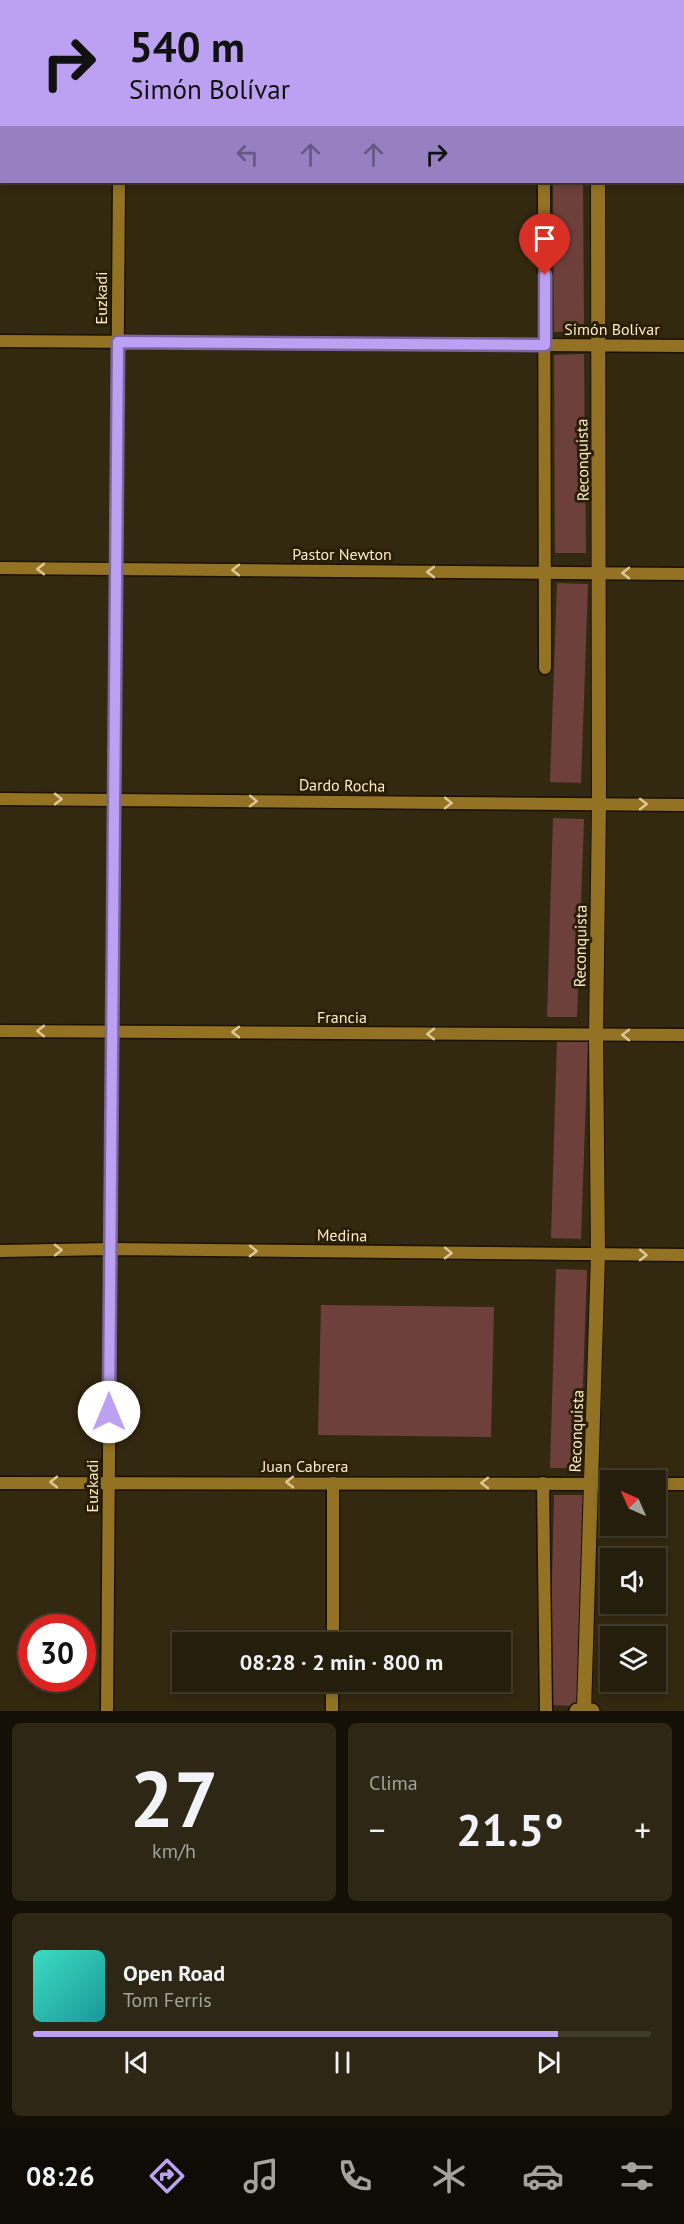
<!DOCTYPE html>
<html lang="es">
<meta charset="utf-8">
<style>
:root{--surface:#261e0c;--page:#2e2715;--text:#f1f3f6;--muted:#a4a29d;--line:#423c2d;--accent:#bca0f2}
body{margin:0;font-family:"PT Sans",sans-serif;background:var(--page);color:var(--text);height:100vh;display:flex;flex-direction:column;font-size:22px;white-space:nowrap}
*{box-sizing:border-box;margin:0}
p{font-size:20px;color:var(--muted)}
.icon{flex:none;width:33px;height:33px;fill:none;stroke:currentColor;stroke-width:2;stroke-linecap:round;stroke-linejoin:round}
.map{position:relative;height:1711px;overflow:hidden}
.panel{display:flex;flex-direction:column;gap:12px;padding:12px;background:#151007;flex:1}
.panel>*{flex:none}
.hud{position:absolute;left:0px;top:0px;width:684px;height:183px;box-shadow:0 3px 9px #0003,0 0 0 2px var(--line);background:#bca0f2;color:#111;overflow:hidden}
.needle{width:39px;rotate:315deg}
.fabs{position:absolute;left:600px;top:1470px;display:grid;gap:12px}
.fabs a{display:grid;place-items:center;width:66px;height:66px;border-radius:0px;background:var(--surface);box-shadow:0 3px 9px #0003,0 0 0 2px var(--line);font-size:30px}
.speed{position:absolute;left:18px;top:1614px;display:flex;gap:12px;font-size:30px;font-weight:700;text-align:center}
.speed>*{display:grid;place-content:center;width:78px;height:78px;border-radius:50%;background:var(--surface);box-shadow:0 3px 9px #0003,0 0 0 2px var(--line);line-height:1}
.speed .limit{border:9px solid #d22;background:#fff;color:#111}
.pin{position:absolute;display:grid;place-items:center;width:51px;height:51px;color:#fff;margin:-62px -26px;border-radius:50% 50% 50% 0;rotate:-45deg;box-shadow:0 0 6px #0007}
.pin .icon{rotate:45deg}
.me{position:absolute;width:66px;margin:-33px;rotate:0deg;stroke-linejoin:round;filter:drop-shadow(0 0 4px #0008)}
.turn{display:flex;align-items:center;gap:21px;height:126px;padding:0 30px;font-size:27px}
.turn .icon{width:78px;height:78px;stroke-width:2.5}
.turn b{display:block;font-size:42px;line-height:51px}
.lanes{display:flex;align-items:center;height:57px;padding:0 30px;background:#0003;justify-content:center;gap:30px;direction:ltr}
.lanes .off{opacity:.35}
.big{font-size:45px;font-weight:600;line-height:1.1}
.panel .card{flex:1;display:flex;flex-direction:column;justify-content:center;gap:9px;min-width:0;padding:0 21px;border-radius:9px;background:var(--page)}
.panel .dial{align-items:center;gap:0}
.dial b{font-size:78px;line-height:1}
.song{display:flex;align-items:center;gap:18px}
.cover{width:72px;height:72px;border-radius:9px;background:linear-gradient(135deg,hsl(170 70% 55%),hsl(180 70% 35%))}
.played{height:6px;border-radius:3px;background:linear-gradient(90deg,var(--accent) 85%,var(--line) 85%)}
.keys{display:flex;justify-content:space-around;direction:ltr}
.heat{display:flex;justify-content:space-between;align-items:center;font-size:33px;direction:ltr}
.panel .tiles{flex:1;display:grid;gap:12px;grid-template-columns:1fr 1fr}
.card:last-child{grid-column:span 2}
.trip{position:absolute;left:172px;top:1632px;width:339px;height:60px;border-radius:0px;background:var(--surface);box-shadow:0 3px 9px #0003,0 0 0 2px var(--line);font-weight:600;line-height:60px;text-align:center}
.tab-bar{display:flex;height:96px;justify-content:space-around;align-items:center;background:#0f0c05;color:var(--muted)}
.tab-bar .icon{width:42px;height:42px}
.tab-bar .on{color:var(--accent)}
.tab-bar b{font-size:27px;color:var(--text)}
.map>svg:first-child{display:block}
</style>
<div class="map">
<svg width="684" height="1711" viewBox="0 0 684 1711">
<rect width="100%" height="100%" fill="#332810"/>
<g fill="#6e403c">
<polygon points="553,182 583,182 584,331 554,332"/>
<polygon points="584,354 586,553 555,553 554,355"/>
<polygon points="557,583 588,584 581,783 550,782"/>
<polygon points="553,818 584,819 577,1017 547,1017"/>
<polygon points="557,1039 588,1040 581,1239 551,1238"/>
<polygon points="556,1269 587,1270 580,1468 550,1468"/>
<polygon points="321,1305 494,1307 491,1437 318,1435"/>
<polygon points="554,1495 584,1495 579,1706 549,1705"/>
</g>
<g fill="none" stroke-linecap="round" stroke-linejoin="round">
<defs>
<g id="minor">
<polyline points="120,2 120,0"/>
<polyline points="545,2 545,0"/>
<polyline points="0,112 2,112"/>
<polyline points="682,117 684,117"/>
<polyline points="544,182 545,668"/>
<polyline points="0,341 684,346"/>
<polyline points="0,568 684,574"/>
<polyline points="0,799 684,805"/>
<polyline points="0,1031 684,1035"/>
<polyline points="0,1251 111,1249 684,1255"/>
<polyline points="0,1483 610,1484"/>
<polyline points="543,1483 546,1711"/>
<polyline points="656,1484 684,1484"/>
<polyline points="333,1642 333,1483"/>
<polyline points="107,1711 119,182"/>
<polyline points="332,1711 332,1682"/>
</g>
<g id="tertiary">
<polyline points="599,2 599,0"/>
<polyline points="584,1710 598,1254 596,1035 599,804 598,182"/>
</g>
<polyline id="secondary" points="577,1711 592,1711"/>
</defs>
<use href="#minor" stroke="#1a1100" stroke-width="15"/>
<use href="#tertiary" stroke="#1a1100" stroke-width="16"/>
<use href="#secondary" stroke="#1a1100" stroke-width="18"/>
<use href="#minor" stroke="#937323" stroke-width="12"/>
<use href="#tertiary" stroke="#937323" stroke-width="14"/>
<use href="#secondary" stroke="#937323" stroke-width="15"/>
</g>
<defs><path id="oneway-chevron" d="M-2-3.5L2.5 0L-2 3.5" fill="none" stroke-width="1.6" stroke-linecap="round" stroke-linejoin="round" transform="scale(1.5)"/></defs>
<g stroke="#ddc896">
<use href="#oneway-chevron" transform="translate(41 569) rotate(-180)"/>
<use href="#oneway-chevron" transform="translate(236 570) rotate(-180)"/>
<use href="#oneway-chevron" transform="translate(431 572) rotate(-180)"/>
<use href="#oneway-chevron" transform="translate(626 573) rotate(-180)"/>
<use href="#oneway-chevron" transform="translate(58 799)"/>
<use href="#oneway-chevron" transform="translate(253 801) rotate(1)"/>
<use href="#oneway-chevron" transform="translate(448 803) rotate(1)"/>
<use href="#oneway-chevron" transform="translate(643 804)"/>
<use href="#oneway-chevron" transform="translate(41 1031) rotate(-180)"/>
<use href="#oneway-chevron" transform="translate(236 1032) rotate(-180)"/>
<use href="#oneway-chevron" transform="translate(431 1034) rotate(-180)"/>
<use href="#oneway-chevron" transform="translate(626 1035) rotate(-180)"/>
<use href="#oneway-chevron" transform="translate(58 1250) rotate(-1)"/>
<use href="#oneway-chevron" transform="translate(253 1251) rotate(1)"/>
<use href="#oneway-chevron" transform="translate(448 1253) rotate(1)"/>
<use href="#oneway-chevron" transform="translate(643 1255) rotate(1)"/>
<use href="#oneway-chevron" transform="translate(54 1482) rotate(180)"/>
<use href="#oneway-chevron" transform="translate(290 1482) rotate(-180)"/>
<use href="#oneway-chevron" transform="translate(485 1483) rotate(-180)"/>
</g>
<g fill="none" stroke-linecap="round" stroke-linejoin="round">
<defs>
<polyline id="route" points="109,1412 118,342 545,345 545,275"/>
</defs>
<use href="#route" stroke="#7a689d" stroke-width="15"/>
<use href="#route" stroke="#bca0f2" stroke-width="10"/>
</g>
<g text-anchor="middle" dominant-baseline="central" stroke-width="6" stroke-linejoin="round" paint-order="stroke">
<g font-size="16" fill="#fdecc7" stroke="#291f06">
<text transform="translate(101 298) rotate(-90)">Euzkadi</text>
<text x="612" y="329">Simón Bolívar</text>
<text transform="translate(582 460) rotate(-91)">Reconquista</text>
<text x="342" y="554">Pastor Newton</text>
<text transform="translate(342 785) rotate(1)">Dardo Rocha</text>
<text transform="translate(580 946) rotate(-89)">Reconquista</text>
<text x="342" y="1017">Francia</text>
<text transform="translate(342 1235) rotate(1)">Medina</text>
<text transform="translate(576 1431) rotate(-88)">Reconquista</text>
<text x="305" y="1466">Juan Cabrera</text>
<text transform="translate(92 1486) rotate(-90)">Euzkadi</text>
</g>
</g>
</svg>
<div class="fabs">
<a><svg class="needle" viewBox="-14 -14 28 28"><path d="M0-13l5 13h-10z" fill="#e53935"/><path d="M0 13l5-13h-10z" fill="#a4a29d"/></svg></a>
<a><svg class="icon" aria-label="sound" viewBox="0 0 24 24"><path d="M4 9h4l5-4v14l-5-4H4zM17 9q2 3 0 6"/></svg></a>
<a><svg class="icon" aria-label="layers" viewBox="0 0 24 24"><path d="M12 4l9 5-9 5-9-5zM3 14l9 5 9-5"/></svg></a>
</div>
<div class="speed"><div class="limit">30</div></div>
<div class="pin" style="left:545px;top:275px;background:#d93025"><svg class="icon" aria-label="arrive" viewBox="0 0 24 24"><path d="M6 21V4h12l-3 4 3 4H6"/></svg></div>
<svg class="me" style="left:109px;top:1412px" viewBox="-20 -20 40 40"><circle r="19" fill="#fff"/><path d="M0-13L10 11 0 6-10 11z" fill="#bca0f2"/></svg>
<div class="trip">08:28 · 2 min · 800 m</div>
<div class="hud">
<div class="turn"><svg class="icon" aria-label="right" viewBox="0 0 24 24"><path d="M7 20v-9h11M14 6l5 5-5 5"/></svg><div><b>540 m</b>Simón Bolívar</div></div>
<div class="lanes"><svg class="icon off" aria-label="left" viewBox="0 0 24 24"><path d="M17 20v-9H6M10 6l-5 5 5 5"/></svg><svg class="icon off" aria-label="ahead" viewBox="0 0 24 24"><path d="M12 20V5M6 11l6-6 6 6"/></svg><svg class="icon off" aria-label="ahead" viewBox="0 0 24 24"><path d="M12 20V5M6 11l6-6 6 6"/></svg><svg class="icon" aria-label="right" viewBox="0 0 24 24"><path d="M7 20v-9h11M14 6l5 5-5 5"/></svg></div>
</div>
</div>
<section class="panel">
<div class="tiles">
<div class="card dial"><b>27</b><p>km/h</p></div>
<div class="card"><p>Clima</p>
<div class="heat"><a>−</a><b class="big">21.5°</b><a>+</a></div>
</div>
<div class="card">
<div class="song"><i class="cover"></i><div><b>Open Road</b><p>Tom Ferris</p></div></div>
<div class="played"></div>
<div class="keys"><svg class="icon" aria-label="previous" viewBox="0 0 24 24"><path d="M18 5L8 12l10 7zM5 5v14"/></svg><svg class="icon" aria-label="pause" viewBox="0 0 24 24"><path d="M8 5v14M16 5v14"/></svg><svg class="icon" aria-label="next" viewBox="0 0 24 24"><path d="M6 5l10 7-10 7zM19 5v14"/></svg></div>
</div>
</div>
</section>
<nav class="tab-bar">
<b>08:26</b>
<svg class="icon on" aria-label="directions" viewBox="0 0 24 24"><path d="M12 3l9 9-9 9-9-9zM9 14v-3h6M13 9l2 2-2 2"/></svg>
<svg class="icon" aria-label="music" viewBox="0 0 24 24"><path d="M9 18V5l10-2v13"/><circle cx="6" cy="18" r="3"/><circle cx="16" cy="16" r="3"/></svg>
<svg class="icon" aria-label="phone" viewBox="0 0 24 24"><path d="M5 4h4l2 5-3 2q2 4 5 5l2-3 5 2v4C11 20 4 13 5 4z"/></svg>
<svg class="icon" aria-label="climate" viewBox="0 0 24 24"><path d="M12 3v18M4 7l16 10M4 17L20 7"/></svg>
<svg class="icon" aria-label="car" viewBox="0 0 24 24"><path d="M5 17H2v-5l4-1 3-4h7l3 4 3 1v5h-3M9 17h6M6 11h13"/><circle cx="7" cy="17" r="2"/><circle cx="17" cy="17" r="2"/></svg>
<svg class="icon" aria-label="filters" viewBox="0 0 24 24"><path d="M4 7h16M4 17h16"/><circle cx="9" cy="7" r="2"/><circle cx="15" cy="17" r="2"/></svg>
</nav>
